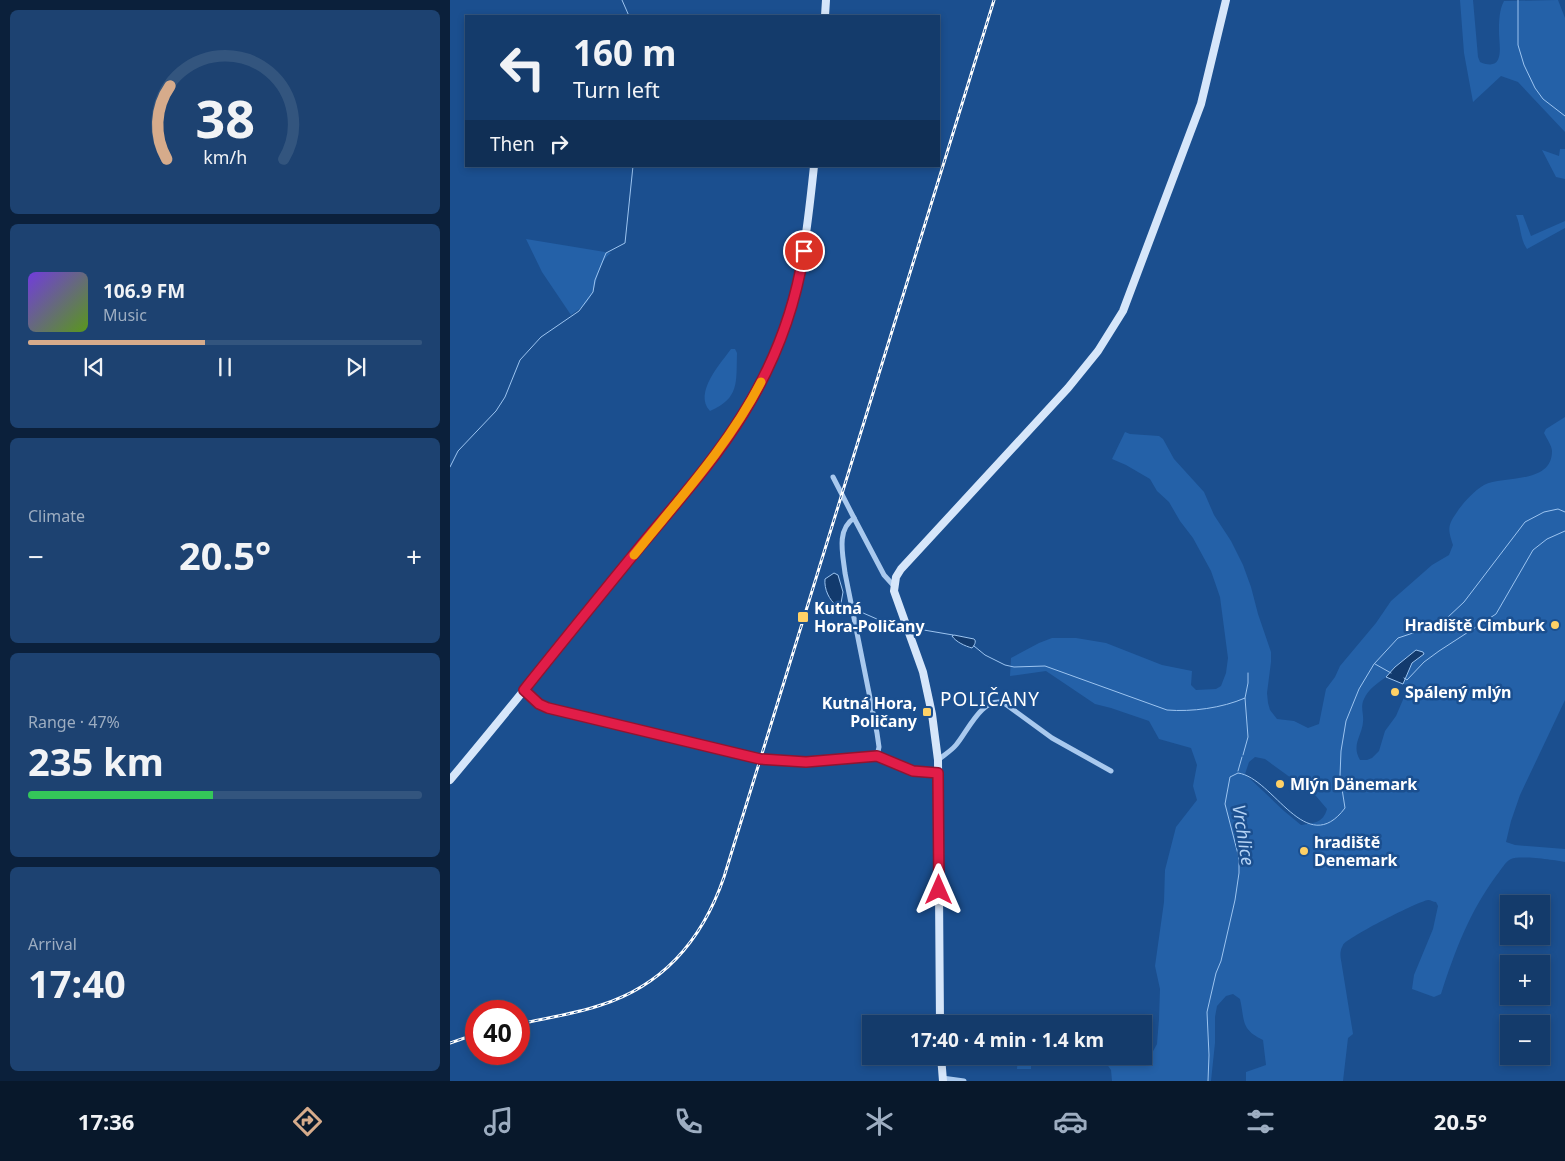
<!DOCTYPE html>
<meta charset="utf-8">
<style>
:root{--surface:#143b6b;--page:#1d4271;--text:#f1f3f6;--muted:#9dadc1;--line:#33557e;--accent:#d6ab8b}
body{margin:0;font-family:"Noto Sans",sans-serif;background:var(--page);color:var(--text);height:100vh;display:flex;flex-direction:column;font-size:19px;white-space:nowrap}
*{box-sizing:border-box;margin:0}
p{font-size:16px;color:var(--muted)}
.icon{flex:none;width:28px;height:28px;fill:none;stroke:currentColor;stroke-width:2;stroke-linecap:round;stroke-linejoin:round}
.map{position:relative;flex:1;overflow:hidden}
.drawer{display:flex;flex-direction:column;gap:10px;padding:10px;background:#0b203b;width:450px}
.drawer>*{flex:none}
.banner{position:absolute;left:15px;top:15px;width:475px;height:152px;border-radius:0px;box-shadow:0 2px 8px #0003,0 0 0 1px var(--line);background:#143b6b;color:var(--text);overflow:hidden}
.fabs{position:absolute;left:1050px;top:895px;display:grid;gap:10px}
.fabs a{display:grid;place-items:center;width:50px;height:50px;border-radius:0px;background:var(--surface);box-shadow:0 2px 8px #0003,0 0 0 1px var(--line);font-size:25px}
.speed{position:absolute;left:15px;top:1000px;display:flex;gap:10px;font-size:25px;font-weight:700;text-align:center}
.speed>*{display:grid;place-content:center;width:65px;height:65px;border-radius:50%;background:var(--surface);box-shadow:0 2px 8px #0003,0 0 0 1px var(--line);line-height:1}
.speed .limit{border:8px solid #d22;background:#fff;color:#111}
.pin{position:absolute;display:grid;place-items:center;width:42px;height:42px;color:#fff;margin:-21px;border:2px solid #fff;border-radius:50%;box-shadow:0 1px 5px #0007}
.me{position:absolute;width:55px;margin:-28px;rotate:0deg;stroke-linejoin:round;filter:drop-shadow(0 0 4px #0008)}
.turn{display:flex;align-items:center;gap:18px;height:105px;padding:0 25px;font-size:22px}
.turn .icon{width:65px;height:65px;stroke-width:2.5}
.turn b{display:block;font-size:35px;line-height:42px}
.then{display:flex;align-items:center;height:48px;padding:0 25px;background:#0003;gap:10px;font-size:19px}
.big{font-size:38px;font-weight:700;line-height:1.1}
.drawer .card{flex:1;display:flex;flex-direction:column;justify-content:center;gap:8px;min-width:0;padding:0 18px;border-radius:8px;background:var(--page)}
.drawer .dial{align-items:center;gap:0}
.dial svg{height:130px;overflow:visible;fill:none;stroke:var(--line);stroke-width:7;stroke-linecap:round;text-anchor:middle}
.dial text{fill:var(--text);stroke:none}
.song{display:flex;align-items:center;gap:15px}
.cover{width:60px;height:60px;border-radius:8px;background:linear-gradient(135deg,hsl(260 70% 55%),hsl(90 70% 35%))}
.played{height:5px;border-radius:2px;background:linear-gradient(90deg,var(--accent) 45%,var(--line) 45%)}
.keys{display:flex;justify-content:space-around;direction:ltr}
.heat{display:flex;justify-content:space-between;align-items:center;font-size:28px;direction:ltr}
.charge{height:8px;border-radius:4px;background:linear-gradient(90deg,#34c759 47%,var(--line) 0)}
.trip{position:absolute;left:412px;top:1015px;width:290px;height:50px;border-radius:0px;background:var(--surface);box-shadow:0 2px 8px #0003,0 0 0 1px var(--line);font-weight:700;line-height:50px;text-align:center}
.menu{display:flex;height:80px;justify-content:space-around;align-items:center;background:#08182b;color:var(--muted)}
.menu .icon{width:35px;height:35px}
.menu .current{color:var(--accent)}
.menu b{font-size:22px;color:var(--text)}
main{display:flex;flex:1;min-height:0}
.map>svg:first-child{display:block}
</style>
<main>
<section class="drawer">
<div class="card dial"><svg viewBox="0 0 100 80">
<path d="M14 69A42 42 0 1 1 86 69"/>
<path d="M14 69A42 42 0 0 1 16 24" stroke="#d6ab8b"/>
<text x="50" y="56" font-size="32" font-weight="700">38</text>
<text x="50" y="72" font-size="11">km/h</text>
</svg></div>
<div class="card">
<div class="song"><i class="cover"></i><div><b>106.9 FM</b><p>Music</p></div></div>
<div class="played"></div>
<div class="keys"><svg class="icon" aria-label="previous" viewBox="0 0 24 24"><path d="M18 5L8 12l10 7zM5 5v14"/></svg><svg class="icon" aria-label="pause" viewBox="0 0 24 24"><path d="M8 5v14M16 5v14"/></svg><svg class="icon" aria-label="next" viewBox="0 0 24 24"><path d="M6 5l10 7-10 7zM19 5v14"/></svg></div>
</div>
<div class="card"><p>Climate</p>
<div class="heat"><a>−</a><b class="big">20.5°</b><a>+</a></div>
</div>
<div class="card"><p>Range · 47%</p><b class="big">235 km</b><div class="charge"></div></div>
<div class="card"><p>Arrival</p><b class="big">17:40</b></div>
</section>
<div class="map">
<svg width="1115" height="1081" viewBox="0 0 1115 1081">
<rect width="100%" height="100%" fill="#1b4f8f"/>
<g fill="#2461a8" fill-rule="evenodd">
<path d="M1010,0H1023L1028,57L1030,62C1056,73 1049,45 1049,32C1049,22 1049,10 1054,1L1108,0L1115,18V132L1068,82L1051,76L1023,102L1014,53Z"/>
<polygon points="1110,149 1115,149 1115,179 1106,177 1092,150 1109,156"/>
<path d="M1066,215H1073L1081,236L1115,221V228L1077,249C1070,239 1071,226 1066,215Z"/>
<path d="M76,239L161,253C145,264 149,288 137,302C133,307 126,311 121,315L92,272Z"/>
<path d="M281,349H285L287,353C286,382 290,398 260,411C243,393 271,363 281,349Z"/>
<path d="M1115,417V700L1070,795L1061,821L1056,842L1065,845L1115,849V862C1106,860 1069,855 1061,859C1055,862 1051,870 1046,876C1019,913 1005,951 991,994L984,997L962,989L964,975L983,929L988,906L986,902C983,902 981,900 978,900C969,901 898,937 893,945C890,950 890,955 891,960L903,1034L898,1038L893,1081H796V1072L816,1065L813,1040C790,1029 795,1020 790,999L783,994L776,996L767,1006L765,1017V1043L761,1081H662L661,1070L656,1063H648L646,1056H694V1053L701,1055L707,1044L709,1019L710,989L705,966L714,902L715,870L726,827L747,800L743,786L747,765L741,748L709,739L699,721L661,708L645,704L596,671L560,676L561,658L589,643L602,638H626L656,643L712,665L742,671L741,685L746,690L766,689L771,686L776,673L778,658L770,597L761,571L743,538L730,521L719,502L707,491L700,479L676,465L662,459L675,432L680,434L709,436L713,439L724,459L754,492L764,515L781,541L793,565L801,587L808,614L821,652V662L817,693L818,703L820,710L827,719L844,721L858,728L869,724L876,689L885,677L890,666L926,623L941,601L982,565L999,555L1003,545C997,527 998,525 1009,509C1015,501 1025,490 1034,485C1053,475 1102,485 1102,451C1102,446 1097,439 1094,433L1096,429ZM936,677L956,685L955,695L946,716L935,731L929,751L922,758L917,760H910C901,745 912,736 913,722C914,714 910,707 914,699C918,689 928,683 936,677ZM805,757L815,759L866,796L877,809C873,823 864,823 851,825L834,811L795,774L799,762Z"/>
<polygon points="568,1056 581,1056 581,1069 567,1069"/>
</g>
<g fill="#123a6d" stroke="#9cc4f0">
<path d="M384,573L388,575L393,592L391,603L387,606C379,600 374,589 375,579Z"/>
<path d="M504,635L524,639C527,641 524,646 522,648C515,646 506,642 502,636Z"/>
<polygon points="966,650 973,652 974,654 962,663 953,684 936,677 945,667"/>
</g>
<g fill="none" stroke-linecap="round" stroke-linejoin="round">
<g stroke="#9cc4f0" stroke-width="1">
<polyline points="172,0 179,16"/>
<polyline points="1068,0 1068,45 1074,65 1085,88 1093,99 1115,116"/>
<polyline points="0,467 8,451 46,411 55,397 70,360 91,337 129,311 143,292 145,280 156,253 175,243 183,166"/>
<polyline points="391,603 400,607"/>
<polyline points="404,609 452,630"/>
<polyline points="462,628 503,635"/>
<path d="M524,646L535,655L555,665L564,667L595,666L717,710C742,712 772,708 795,698L798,737L793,755"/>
<polyline points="925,664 941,673"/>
<polyline points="954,678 957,680 974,662 989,651 1046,614 1083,550 1097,539 1115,531"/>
<polyline points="795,698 798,683 798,673"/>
<polyline points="788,771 792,757"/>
<path d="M758,1081L759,1055L757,1012L766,973L771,961L785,900L789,873V858L775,804L780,777L788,773C824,778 856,860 895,808L890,776L891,751L896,721L909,689L924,664L948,638L984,626L997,618L1014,602L1075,522L1094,512L1108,509L1115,512"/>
</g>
<g stroke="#a9c9ee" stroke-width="5">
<polyline points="383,477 404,518"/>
<path d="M427,756L429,747L427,733L395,573C393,555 386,530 404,518L434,575L444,586"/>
<path d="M488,760C494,755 501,751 506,745C518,731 532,696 554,703L602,738L661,771"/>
<polyline points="492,1078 514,1081"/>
</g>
<g stroke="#d6e6fa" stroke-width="8">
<polyline points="375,16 376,0"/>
<polyline points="73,690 89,704 99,708 309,759 356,762 427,756 463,771 476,773 488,773"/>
<path d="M0,780C63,705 124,628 186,552C237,489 294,429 325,354C351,292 357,232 364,166"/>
<polyline points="490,1024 488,760 482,714 473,672 444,591 446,577 451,569 618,388 648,351 673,311 751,104 776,0"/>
<polyline points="491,1056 493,1081"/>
</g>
<defs>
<g id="rail">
<path d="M69,1024C96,1018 125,1014 151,1005C214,985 253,938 274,877L544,0"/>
<polyline points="0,1043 26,1034"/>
</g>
</defs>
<use href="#rail" stroke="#fff" stroke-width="3"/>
<use href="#rail" stroke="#1b4f8f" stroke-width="1" stroke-dasharray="4" stroke-linecap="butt"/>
</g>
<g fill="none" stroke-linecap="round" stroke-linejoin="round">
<defs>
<path id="route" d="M354,251C345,309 324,364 293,414C265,460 228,501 193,543C153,592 113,641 74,690L89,704L98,708L310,759L356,762L427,756L463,771L488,773L489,890"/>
</defs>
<use href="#route" stroke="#92132f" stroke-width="12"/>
<use href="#route" stroke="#e11d48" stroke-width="9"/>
<path stroke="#f59e0b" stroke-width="9" d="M184,555C229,499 278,446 311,382"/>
</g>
<g fill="#ffd166" stroke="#1b4f8f" stroke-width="2">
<rect x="347" y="611" width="12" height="12" rx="2.5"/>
<circle cx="1105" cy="625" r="5"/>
<circle cx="945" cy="692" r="5"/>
<rect x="472" y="707" width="10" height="10" rx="2.5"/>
<circle cx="830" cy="784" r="5"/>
<circle cx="854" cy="851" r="5"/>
</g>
<g text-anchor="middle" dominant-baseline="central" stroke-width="5" stroke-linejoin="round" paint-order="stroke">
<g font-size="16" font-weight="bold" fill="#fff" stroke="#1b4f8f" text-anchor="start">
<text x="364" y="608">Kutná<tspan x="364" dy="18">Hora-Poličany</tspan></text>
<text x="1095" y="625" text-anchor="end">Hradiště Cimburk</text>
<text x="955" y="692">Spálený mlýn</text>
<text x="467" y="703" text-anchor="end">Kutná Hora,<tspan x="467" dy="18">Poličany</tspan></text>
<text x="840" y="784">Mlýn Dänemark</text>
<text x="864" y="842">hradiště<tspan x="864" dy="18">Denemark</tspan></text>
</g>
<g font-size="18" font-style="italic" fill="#b5d3f5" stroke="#1b4f8f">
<text transform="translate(794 835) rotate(81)">Vrchlice</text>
</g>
<g font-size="19" letter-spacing="1" fill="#fff" stroke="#1b4f8f">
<text x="540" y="699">POLIČANY</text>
</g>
</g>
</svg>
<div class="fabs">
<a><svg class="icon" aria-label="sound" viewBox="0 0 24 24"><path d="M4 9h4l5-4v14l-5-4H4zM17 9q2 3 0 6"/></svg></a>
<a>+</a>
<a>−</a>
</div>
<div class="speed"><div class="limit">40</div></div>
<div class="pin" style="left:354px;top:251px;background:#d93025"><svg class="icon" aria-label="arrive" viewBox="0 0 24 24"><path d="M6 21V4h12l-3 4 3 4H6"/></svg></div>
<svg class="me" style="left:489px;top:890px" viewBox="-20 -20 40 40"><path d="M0-17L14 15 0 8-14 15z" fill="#e11d48" stroke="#fff" stroke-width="4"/></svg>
<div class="trip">17:40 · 4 min · 1.4 km</div>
<div class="banner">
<div class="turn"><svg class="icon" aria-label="left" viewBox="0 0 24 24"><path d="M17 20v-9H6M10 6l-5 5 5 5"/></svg><div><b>160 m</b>Turn left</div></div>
<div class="then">Then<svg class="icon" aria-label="right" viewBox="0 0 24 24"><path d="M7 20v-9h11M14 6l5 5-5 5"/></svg></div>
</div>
</div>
</main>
<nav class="menu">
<b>17:36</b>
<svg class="icon current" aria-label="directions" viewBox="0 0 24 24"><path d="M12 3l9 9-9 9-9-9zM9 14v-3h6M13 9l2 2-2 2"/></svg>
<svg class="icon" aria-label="music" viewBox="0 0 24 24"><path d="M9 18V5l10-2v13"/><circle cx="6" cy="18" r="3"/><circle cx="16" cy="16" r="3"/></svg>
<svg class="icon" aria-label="phone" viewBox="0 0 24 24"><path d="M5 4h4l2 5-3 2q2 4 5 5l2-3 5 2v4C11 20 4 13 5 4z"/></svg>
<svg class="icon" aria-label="climate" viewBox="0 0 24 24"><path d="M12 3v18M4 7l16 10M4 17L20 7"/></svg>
<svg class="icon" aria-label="car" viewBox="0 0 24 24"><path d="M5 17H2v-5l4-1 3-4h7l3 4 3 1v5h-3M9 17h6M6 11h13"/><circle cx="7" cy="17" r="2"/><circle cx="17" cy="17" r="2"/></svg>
<svg class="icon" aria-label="filters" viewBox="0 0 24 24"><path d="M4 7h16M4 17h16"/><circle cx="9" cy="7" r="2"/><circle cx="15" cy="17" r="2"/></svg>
<b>20.5°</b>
</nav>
